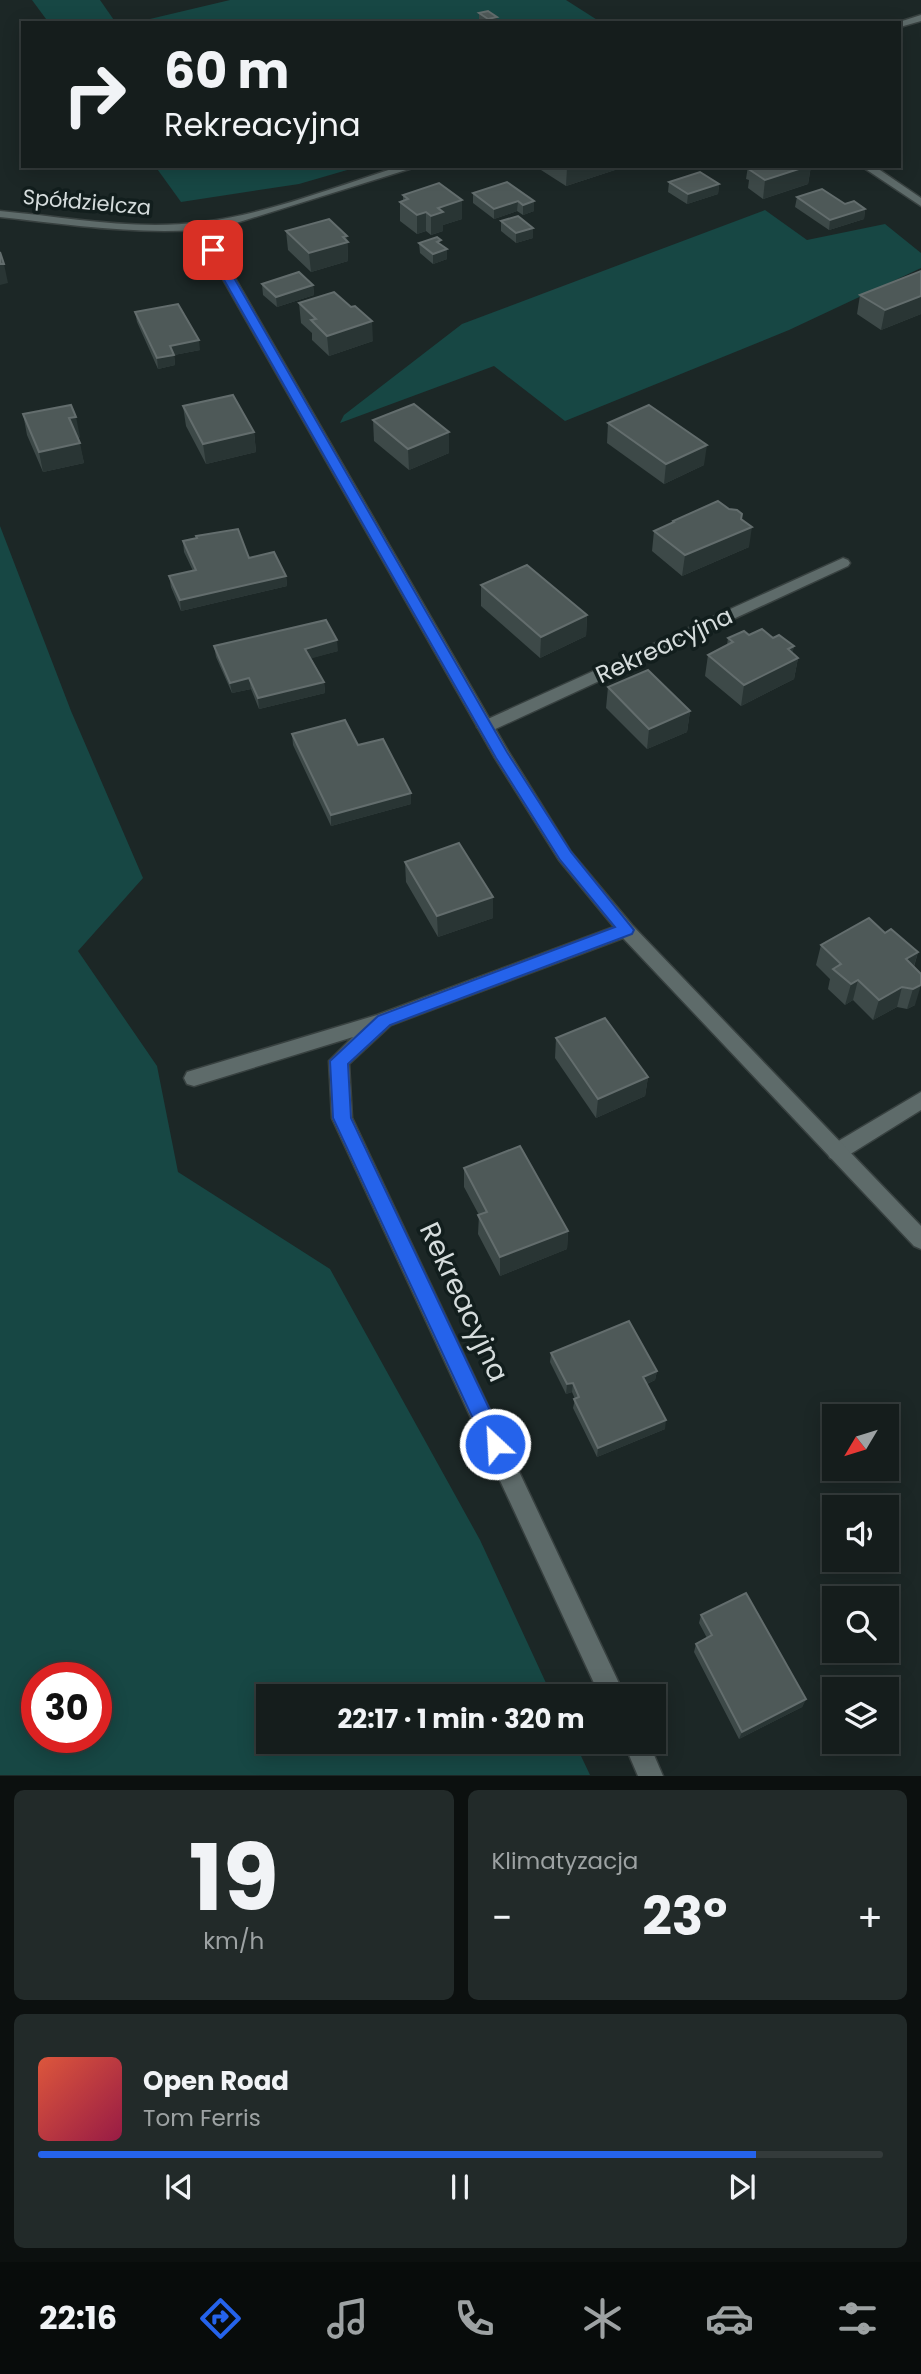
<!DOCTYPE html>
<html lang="pl">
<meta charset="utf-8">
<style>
:root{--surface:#151d1c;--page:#222a29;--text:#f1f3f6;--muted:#9da2a3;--line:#343b3b;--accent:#2563eb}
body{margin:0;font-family:Poppins,sans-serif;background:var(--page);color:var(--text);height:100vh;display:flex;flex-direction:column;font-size:26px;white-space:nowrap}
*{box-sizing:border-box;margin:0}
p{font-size:23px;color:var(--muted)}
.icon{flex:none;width:38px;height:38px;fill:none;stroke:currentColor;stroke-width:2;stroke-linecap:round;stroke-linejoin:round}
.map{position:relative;height:1776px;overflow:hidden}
.details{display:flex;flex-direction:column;gap:14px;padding:14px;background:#0c100f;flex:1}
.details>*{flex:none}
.guide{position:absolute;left:21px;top:21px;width:880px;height:147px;border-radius:0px;box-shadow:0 4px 18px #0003,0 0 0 2px var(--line);background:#151d1c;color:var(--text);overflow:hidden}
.needle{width:46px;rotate:232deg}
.controls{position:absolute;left:822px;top:1404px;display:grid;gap:14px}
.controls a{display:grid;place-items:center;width:77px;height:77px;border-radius:0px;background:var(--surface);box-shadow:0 4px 18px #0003,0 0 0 2px var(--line);font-size:35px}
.speed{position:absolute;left:21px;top:1662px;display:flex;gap:14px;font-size:35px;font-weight:700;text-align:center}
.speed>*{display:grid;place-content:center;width:91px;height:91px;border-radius:50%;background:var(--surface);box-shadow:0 4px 18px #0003,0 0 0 2px var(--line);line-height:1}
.speed .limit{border:10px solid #d22;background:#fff;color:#111}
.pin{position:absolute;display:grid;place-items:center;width:60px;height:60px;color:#fff;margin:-30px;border-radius:14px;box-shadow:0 4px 10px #0006}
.me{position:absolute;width:77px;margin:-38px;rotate:335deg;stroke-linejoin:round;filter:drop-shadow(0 0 5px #0008)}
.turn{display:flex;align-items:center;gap:24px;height:147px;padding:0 28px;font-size:32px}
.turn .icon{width:91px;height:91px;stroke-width:2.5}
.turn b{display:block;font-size:49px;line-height:60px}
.big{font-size:52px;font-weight:700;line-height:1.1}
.details .widget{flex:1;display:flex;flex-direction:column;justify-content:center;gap:10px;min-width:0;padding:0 24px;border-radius:10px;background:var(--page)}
.details .dial{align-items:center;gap:0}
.dial b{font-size:91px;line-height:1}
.song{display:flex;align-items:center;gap:21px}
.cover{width:84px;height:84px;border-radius:10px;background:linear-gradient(135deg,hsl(10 70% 55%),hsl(340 70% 35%))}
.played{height:7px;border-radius:4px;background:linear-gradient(90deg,var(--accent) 85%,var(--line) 85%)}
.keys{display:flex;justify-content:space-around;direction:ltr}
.heat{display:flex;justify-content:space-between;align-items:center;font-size:38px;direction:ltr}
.details .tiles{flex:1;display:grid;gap:14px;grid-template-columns:1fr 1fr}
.widget:last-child{grid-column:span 2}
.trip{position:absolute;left:256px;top:1684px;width:410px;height:70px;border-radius:0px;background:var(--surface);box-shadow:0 4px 18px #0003,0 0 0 2px var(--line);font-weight:700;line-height:70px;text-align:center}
.tabs{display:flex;height:112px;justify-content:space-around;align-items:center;background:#080c0b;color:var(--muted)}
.tabs .icon{width:49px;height:49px}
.tabs .selected{color:var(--accent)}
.tabs b{font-size:32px;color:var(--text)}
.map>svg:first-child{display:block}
</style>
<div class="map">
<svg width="921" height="1776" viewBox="0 0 921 1776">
<rect width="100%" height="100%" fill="#1c2726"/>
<g fill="#174744" fill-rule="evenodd">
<polygon points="32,0 100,0 116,23 49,23"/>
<polygon points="230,0 566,0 602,23 133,23"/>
<polygon points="155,166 361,166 299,184 181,202"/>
<polygon points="765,210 807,240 885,224 921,253 921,268 789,330 565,421 494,366 340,423 344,415 462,324"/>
<path d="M0,526L71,711L143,878L78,951L157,1066L178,1172L330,1269L480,1540L552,1696H268V1741H574L590,1775H0ZM37,1678H96V1738H37Z"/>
</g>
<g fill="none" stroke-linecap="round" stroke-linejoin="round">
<defs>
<g id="lane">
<polygon points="843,558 848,560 850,563 848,566 491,731 485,732 477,727 479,723"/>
<polygon points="921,1092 921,1110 844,1158 837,1160 830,1158 827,1152 830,1146"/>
</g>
<g id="street">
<polygon points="921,15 921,21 900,27 900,23 896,23"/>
<path d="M401,166H419L236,223L206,228L508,751L571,852L632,925L921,1226V1249L914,1246L623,938L391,1025L349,1064L352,1118L625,1696H600L332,1118L329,1061L353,1037L194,1086L187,1084L184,1078L187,1072L377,1015L614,927L559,860L495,758L195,230C130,234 65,224 0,217V211C66,217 136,231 202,222C268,214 337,186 401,166Z"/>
<polygon points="861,166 874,166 921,198 921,206"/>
<polygon points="623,1741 648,1741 663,1776 638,1776"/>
</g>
</defs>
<use href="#lane" stroke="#384140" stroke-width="3"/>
<use href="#street" stroke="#384140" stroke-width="3"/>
<use href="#lane" fill="#5e6b6a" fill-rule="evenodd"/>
<use href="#street" fill="#5e6b6a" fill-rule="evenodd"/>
</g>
<g fill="#3d4948">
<polygon points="479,13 497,17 497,23 479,23"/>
<polygon points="541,166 618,166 618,169 566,186 541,170"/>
<polygon points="748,166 811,166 808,184 763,199 748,188 749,180 746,179"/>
<polygon points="669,182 719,184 718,194 687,204 668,192"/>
<polygon points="473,193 534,201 534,211 523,215 517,211 494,219 473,203"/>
<polygon points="403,195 462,219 443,225 443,231 431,235 426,231 417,234 400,221 400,202 403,200"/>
<polygon points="797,197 865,209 864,219 829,230 795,207"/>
<polygon points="501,221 533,228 533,238 516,243 501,231"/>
<polygon points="286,231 347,236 348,261 311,272 288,250"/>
<polygon points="419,243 441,244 447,249 447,259 433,264 420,253"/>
<polygon points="921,271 921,314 881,330 857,314 860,295"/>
<polygon points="262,284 313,285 314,295 277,307 263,295"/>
<polygon points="299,303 373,341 329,356 312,340 312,333 301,323"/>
<polygon points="135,312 200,350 174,355 175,365 158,369 137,322"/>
<polygon points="183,406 254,432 256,452 206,464 186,426"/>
<polygon points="23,414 80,437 78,438 84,463 43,472 27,435"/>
<polygon points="373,420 449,453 409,470 374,441"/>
<polygon points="608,423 704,465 664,484 607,443"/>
<polygon points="741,519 749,547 682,576 652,551 654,531 673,523 673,521"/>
<polygon points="183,541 249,558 286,576 287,586 181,611 171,587 169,576 193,571 184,552"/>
<polygon points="481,585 587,615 586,636 540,658 481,606"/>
<polygon points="749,635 773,638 794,646 792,653 798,658 794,679 741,706 705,676 708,655 727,645 728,638"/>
<polygon points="214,646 338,651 311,658 324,682 325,693 259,709 251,689 232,693 216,657"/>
<polygon points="608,687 690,711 687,732 647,749 606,708"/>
<polygon points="292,734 358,745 411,793 411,804 331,826 293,745"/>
<polygon points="405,862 493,897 493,918 438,937 406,882"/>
<polygon points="885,933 918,952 914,967 915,1005 907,1009 897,1007 873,1020 853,1000 845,1005 828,989 830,979 816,965 821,945"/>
<polygon points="556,1038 648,1077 645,1096 596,1118 555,1058"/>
<polygon points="464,1168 568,1231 567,1249 500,1276 478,1234 479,1215 464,1187"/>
<polygon points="551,1353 657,1371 655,1380 647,1384 665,1429 597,1457 573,1408 575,1399 572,1392 566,1394 550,1362"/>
<polygon points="701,1615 806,1699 802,1707 739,1739 694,1652 696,1644 707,1638 699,1623"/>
</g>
<g fill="#293534">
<polygon points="497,17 497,23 488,23 488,19"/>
<polygon points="571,166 618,166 618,169 566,186 567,168"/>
<polygon points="808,166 811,166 808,184 763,199 765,180"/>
<polygon points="719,184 718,194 687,204 688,194"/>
<polygon points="462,200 462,219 443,225 443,231 431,235 431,216 438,208"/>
<polygon points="518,201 517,211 494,219 494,209"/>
<polygon points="534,201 534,211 523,215 523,205"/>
<polygon points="865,209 864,219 829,230 830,220"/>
<polygon points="426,212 426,231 417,234 417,215"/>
<polygon points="533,228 533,238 516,243 516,233"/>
<polygon points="347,236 348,261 311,272 309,253"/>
<polygon points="447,249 447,259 433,264 433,254"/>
<polygon points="0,264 4,264 8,283 0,285"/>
<polygon points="313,285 314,295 277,307 276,297"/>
<polygon points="921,296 921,314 881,330 885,310"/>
<polygon points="372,321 373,341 329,356 327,336"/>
<polygon points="199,340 200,350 174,355 175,365 158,369 157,358 170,346"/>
<polygon points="76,417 80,437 73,438 69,418"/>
<polygon points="254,432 256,452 206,464 203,444"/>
<polygon points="449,432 449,453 409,470 408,449"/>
<polygon points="80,443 84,463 43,472 39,452"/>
<polygon points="707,445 704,465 664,484 666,464"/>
<polygon points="752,527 749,547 682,576 685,555"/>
<polygon points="286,576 287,586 181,611 180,600"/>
<polygon points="587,615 586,636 540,658 541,637"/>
<polygon points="337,640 338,651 306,660 305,649"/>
<polygon points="794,646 791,662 798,658 794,679 741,706 744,685 788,649"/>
<polygon points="249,678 251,689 232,693 230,683"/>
<polygon points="324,682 325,693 259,709 258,698"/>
<polygon points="690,711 687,732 647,749 649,729"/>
<polygon points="411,793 411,804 331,826 331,815"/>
<polygon points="493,897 493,918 438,937 437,916"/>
<polygon points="918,952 912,972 906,959"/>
<polygon points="858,980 853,1000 845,1005 851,984"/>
<polygon points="921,985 915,1005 907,1009 913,989"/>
<polygon points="902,987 897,1007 873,1020 879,1000"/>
<polygon points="648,1077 645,1096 596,1118 598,1099"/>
<polygon points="568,1231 567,1249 500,1276 500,1257"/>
<polygon points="657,1371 655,1380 642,1386 643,1377"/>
<polygon points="573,1383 572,1392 566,1394 567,1384"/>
<polygon points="666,1420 665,1429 597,1457 598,1448"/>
<polygon points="806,1699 802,1707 739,1739 742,1732"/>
</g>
<g fill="#4e5958" stroke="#636d6d" stroke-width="2">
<polygon points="488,11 497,17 488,19 479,13"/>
<polygon points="759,166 808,166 765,180 750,170"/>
<polygon points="700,172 719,184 688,194 669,182"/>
<polygon points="507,182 534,201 523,205 518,201 494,209 473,193"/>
<polygon points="439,183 462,200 438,208 443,212 431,216 426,212 417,215 400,202 408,199 403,195"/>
<polygon points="822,189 845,204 854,201 865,209 830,220 797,197"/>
<polygon points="518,216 533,228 516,233 501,221"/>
<polygon points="329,219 347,236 343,237 348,242 309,253 286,231"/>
<polygon points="437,237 441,240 437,242 447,249 433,254 419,243"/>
<polygon points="0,252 4,264 0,264"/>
<polygon points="921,271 921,296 885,310 860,295"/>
<polygon points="299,272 313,285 276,297 262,284"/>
<polygon points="334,292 351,307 355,306 372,321 327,336 311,320 316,319 299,303"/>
<polygon points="178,304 199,340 170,346 174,355 157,358 135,312"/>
<polygon points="233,395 254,432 203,444 183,406"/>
<polygon points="414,404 449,432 408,449 373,420"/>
<polygon points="71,405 76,417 69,418 80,443 39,452 23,414"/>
<polygon points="649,405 707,445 666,464 608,423"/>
<polygon points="718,501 729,509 737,510 742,514 741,519 752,527 685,555 654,531 674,522 673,521"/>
<polygon points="238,529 249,558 274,552 286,576 180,600 169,576 196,570 183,541 197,538 196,536"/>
<polygon points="527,565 587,615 541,637 481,585"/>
<polygon points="326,620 337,640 305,649 324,682 258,698 249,678 230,683 214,646"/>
<polygon points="762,629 773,638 779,635 794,646 788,649 798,658 744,685 708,655 733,642 728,638 744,631 749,635"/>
<polygon points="648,670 690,711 649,729 608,687"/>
<polygon points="345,720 358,745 383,739 411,793 331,815 292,734"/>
<polygon points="459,843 493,897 437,916 405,862"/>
<polygon points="869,918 885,933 891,929 918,952 906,959 921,974 921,985 913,989 902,987 879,1000 858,980 851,984 833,969 841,964 821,945"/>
<polygon points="605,1018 648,1077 598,1099 556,1038"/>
<polygon points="520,1146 568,1231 500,1257 478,1215 487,1212 464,1168"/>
<polygon points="629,1321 657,1371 643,1377 666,1420 598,1448 574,1399 579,1397 573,1383 567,1384 551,1353"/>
<polygon points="746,1593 806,1699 742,1732 696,1644 712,1635 701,1615"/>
</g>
<polygon fill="#2563eb" stroke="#184099" stroke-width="2" points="213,247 218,250 507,752 571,852 634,930 632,934 390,1025 348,1064 351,1118 506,1444 503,1451 495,1454 488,1451 333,1118 330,1061 378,1016 615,927 560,860 496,758 207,250"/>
<g text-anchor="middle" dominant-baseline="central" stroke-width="7" stroke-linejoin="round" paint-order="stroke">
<g font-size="21" fill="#d5dcdc" stroke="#121e1d">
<text transform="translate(87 202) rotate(5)">Spółdzielcza</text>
</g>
<g font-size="24" fill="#d5dcdc" stroke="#121e1d">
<text transform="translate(664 645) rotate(-25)">Rekreacyjna</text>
</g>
<g font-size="28" fill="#d5dcdc" stroke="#121e1d">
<text transform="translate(464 1302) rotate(65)">Rekreacyjna</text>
</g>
</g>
</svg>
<div class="controls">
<a><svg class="needle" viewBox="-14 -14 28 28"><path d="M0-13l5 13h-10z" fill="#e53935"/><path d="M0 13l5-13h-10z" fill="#9da2a3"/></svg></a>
<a><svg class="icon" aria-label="sound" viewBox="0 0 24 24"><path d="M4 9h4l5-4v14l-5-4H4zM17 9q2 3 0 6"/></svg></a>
<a><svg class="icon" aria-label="search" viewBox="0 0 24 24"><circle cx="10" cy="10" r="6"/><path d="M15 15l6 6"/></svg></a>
<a><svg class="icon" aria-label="layers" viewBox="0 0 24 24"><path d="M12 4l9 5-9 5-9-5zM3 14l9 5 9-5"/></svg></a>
</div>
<div class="speed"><div class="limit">30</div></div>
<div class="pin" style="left:213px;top:250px;background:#d93025"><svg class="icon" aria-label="arrive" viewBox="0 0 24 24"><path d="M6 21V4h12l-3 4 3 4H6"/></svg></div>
<svg class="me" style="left:495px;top:1444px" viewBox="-20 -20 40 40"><circle r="17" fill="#2563eb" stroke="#fff" stroke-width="3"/><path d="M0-11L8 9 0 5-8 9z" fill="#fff"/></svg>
<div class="trip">22:17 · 1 min · 320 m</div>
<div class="guide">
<div class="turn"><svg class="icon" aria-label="right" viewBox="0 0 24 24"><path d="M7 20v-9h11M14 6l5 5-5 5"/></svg><div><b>60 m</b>Rekreacyjna</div></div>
</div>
</div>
<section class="details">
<div class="tiles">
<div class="widget dial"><b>19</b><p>km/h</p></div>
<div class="widget"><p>Klimatyzacja</p>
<div class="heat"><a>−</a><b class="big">23°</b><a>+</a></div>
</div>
<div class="widget">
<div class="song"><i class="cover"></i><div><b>Open Road</b><p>Tom Ferris</p></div></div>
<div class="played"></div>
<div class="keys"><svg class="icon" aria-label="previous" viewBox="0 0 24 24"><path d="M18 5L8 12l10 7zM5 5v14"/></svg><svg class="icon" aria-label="pause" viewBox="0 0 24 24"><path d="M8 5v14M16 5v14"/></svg><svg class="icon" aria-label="next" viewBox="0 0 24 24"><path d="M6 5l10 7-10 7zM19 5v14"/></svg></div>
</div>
</div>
</section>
<nav class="tabs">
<b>22:16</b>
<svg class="icon selected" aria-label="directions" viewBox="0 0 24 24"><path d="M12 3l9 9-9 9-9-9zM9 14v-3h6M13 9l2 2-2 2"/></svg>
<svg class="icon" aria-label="music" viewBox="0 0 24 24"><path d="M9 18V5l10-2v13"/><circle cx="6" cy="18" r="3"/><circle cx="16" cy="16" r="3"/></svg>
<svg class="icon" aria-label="phone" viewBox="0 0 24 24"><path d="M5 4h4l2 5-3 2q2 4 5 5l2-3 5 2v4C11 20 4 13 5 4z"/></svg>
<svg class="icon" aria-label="climate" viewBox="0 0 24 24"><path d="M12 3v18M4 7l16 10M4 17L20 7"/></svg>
<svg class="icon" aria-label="car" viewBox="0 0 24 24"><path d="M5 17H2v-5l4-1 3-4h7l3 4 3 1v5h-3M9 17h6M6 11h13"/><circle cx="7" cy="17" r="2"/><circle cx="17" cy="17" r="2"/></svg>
<svg class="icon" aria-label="filters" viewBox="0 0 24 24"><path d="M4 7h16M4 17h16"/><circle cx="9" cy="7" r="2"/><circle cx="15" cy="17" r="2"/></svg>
</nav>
